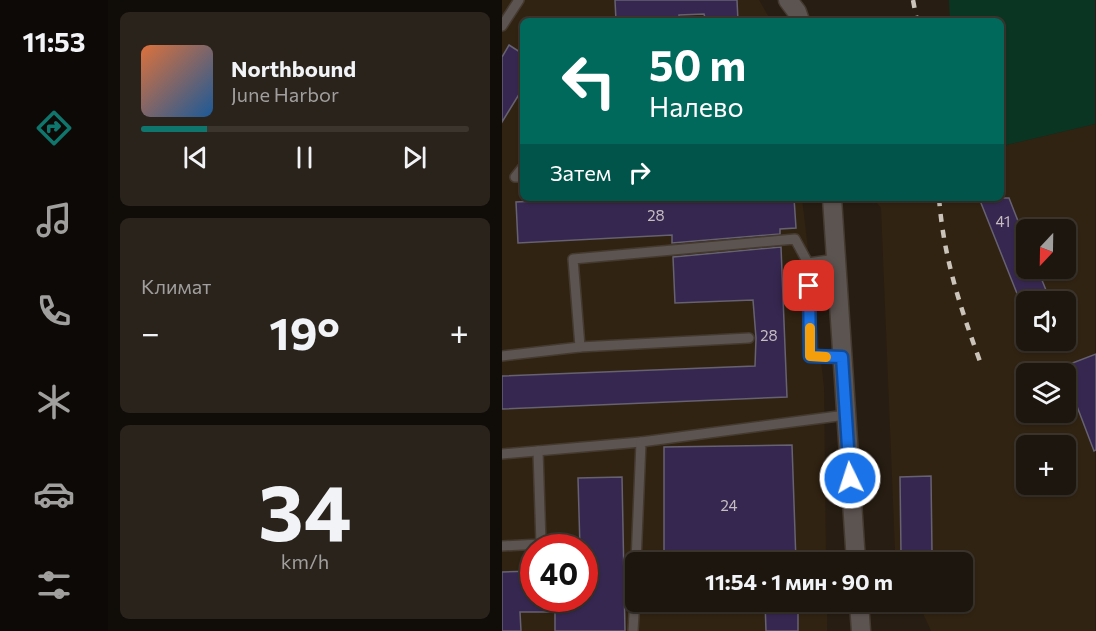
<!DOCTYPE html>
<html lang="ru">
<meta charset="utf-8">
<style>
:root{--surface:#1d160e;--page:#2a231c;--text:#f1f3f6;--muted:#a09f9e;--line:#3b352e;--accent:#0f766e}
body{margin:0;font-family:Commissioner,sans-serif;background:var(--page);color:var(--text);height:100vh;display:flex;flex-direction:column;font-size:22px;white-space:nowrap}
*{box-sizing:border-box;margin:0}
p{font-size:20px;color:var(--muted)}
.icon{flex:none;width:33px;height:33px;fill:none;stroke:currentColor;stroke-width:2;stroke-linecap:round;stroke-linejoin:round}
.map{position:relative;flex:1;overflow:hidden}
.side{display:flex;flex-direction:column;gap:12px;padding:12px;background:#100c08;width:394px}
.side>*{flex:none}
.banner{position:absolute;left:18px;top:18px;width:484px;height:183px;border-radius:9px;box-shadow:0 2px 4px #0004,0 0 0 2px var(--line);background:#00695c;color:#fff;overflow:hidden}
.needle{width:39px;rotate:202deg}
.tools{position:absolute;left:514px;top:219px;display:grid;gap:12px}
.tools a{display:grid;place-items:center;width:60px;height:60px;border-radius:9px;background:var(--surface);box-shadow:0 2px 4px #0004,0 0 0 2px var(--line);font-size:30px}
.speed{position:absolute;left:18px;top:534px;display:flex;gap:12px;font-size:30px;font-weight:700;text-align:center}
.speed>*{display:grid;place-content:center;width:78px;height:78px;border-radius:50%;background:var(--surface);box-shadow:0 2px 4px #0004,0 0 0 2px var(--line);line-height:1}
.speed .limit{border:9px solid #d22;background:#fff;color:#111}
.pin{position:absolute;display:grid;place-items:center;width:51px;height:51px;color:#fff;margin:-26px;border-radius:12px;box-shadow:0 3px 9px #0006}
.me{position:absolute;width:66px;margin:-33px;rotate:356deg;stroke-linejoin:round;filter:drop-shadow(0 0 4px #0008)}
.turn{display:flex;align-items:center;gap:21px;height:126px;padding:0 30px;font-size:27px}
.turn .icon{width:78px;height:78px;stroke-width:2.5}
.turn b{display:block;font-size:42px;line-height:51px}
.then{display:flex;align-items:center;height:57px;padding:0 30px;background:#0003;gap:12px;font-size:22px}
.big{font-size:45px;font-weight:700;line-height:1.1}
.side .widget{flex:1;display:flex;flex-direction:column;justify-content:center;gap:9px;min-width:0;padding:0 21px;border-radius:9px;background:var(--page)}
.side .dial{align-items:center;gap:0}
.dial b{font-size:78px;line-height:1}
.song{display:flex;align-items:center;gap:18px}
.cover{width:72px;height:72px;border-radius:9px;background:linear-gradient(135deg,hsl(20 70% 55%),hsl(210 70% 35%))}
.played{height:6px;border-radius:3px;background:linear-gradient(90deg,var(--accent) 20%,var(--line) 20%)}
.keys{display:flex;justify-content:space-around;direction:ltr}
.heat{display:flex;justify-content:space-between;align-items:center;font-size:33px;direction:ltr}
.trip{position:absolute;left:123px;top:552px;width:348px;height:60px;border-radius:9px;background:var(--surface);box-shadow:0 2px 4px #0004,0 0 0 2px var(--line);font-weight:700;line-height:60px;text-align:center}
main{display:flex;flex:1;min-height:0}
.tabs{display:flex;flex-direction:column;width:108px;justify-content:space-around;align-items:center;background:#0c0906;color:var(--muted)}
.tabs .icon{width:42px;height:42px}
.tabs .on{color:var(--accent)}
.tabs b{font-size:27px;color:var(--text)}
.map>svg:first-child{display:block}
</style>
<main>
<nav class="tabs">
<b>11:53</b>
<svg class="icon on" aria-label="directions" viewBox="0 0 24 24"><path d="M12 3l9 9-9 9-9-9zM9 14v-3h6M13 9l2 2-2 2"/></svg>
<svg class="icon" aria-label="music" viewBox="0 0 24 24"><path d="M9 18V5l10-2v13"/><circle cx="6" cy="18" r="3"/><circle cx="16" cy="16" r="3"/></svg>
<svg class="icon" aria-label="phone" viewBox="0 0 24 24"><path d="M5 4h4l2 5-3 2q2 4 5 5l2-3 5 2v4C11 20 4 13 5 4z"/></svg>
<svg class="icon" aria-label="climate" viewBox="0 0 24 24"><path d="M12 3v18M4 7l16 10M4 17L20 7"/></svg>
<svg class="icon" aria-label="car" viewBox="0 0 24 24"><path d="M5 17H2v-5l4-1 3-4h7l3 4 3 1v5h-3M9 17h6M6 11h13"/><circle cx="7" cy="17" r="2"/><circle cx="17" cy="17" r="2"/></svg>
<svg class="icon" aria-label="filters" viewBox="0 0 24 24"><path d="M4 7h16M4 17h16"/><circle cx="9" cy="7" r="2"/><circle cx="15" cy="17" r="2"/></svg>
</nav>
<section class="side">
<div class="widget">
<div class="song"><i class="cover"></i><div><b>Northbound</b><p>June Harbor</p></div></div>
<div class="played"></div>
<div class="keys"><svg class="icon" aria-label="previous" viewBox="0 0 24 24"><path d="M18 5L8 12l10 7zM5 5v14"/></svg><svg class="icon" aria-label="pause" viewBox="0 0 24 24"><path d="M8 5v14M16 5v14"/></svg><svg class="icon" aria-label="next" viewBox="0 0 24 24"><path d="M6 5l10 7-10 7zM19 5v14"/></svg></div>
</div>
<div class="widget"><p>Климат</p>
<div class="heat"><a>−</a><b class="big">19°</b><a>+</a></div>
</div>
<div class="widget dial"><b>34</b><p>km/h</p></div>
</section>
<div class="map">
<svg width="594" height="631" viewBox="0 0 594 631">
<rect width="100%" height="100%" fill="#271d12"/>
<g fill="#312312" fill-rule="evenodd">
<path d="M0,0H257L269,21H21V198H300L322,387L324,562H134V602H325V631H0ZM32,548H82V598H32Z"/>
<path d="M593,124V631H429L416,602H460V562H399L393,550L379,208L371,198H500V146ZM525,230H564V268H525ZM525,302H564V340H525ZM525,374H564V412H525ZM525,446H564V484H525Z"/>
</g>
<polygon fill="#0b3523" points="447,0 593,0 593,124 500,146 500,21 448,21"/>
<g fill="#362750" stroke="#666271" stroke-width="1.5">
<polygon points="113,0 235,0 236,21 204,21 202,14 177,15 177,21 114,21"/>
<polygon points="7,45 21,54 21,88 0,122 0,57"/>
<polygon points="93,198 292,198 294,228 278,229 278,234 170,243 170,235 16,243 14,202"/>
<polygon points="477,198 507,198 525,244 525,268 535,268 544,290 518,301"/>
<polygon points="279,247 285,397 0,409 0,376 253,366 254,338 251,300 173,303 171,257"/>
<polygon points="594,354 594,450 592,451 560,367"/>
<polygon points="290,445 294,562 162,562 162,447"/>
<polygon points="429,476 430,552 399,553 398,477"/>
<polygon points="120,477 123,631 53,631 53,612 18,612 19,631 0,631 0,572 32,571 32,598 82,598 82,548 78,548 76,478"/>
<polygon points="263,602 296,602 296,631 264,631"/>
</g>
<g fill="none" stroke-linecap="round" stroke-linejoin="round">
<defs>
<g id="service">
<polyline points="0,26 17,0"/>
<polyline points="21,167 13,177 21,177"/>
<polyline points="334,259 306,263 308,356 340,357"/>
<polyline points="78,347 71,259 293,239 306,263"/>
<polyline points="0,356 78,347 247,338"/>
<polyline points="0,454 139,442"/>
<polyline points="0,546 39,544 36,451"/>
<polyline points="134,562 139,442 344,415"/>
<polyline points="131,631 134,580"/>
</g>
<g id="tertiary">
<polyline points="286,0 295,12 298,21"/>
<polyline points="330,198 354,562"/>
<polyline points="357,602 359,631"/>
</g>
</defs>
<use href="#service" stroke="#443a30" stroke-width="12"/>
<use href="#tertiary" stroke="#443a30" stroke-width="21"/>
<use href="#service" stroke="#5c5451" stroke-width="9"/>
<use href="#tertiary" stroke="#5c5451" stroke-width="18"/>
<g stroke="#cbc4bb" stroke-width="4.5" stroke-dasharray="8 8" stroke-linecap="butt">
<polyline points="411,0 415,21"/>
<path d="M437,198C442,261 459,309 480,367"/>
</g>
</g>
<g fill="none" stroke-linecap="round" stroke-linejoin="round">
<defs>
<polyline id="route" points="307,286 308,356 340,357 348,478"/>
</defs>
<use href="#route" stroke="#114b97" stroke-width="15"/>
<use href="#route" stroke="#1a73e8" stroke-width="10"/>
<polyline stroke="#f59e0b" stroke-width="10" points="308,328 308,356 324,357"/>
</g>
<g text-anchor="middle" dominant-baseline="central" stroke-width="6" stroke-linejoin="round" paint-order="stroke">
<g font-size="15" fill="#c6bdc1">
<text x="154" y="215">28</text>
<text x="501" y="221">41</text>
<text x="267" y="335">28</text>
<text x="227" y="505">24</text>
</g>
</g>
</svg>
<div class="tools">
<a><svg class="needle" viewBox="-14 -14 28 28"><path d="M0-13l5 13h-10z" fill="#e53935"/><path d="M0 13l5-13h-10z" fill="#a09f9e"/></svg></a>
<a><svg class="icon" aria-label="sound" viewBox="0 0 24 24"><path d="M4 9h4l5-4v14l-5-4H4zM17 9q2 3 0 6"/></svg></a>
<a><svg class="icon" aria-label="layers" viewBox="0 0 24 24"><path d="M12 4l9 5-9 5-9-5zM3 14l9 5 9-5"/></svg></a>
<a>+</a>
</div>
<div class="speed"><div class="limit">40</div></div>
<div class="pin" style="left:307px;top:286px;background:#d93025"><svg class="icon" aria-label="arrive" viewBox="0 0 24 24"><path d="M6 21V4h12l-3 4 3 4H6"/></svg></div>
<svg class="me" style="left:348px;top:478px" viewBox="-20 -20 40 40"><circle r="17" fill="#1a73e8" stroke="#fff" stroke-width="3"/><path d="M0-11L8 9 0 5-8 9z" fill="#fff"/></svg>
<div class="trip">11:54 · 1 мин · 90 m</div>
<div class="banner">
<div class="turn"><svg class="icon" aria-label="left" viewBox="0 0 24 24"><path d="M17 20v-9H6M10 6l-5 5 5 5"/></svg><div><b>50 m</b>Налево</div></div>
<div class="then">Затем<svg class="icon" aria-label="right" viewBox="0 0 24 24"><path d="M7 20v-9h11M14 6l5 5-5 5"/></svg></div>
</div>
</div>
</main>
